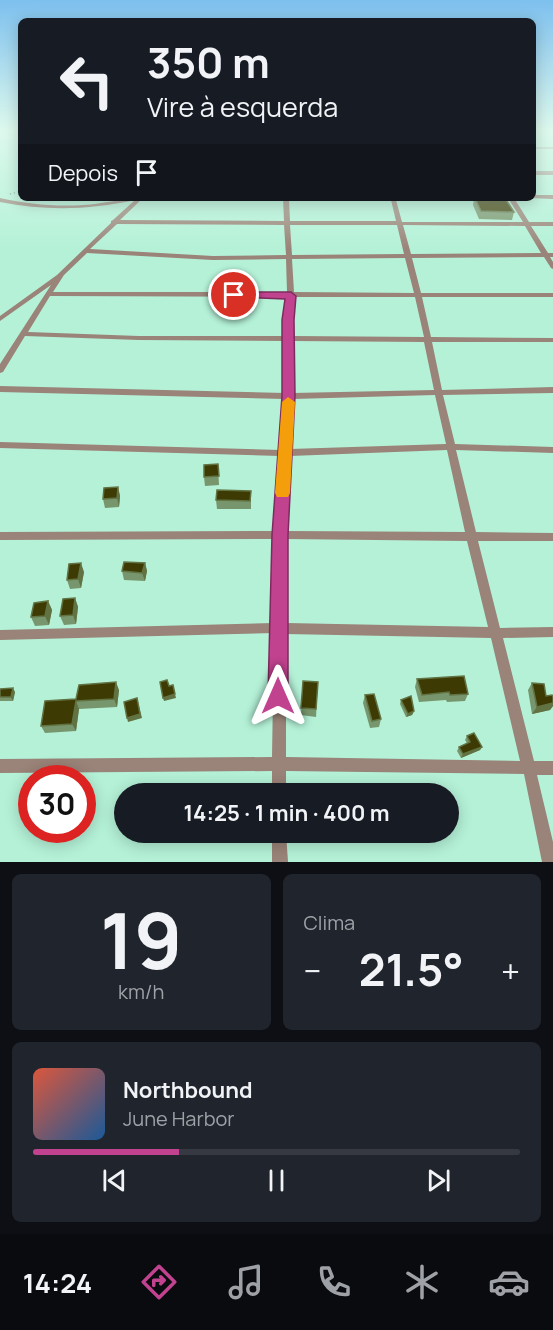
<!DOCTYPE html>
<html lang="pt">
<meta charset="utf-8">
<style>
:root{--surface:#171b24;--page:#20242c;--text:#f1f3f6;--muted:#9ea1a6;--line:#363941;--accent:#c1428f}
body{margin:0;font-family:Manrope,sans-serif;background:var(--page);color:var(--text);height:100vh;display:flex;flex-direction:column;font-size:22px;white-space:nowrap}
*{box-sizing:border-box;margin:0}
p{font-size:20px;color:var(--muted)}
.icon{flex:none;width:33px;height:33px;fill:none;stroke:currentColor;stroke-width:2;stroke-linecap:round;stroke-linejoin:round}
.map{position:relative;height:862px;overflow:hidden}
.details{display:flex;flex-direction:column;gap:12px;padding:12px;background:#0d0f14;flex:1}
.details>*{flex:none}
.top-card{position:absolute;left:18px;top:18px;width:518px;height:183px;border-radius:9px;box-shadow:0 3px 15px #0003;background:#171b24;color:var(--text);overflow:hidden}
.speed{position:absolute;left:18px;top:765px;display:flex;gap:12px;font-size:30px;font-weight:700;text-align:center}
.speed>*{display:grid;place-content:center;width:78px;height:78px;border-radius:50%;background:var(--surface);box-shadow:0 3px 15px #0003;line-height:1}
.speed .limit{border:9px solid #d22;background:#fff;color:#111}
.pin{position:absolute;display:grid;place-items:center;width:51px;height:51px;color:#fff;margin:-26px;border:3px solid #fff;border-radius:50%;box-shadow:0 2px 6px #0007}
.me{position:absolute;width:66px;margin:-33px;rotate:0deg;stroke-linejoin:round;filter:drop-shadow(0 0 4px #0008)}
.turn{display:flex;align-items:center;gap:21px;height:126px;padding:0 30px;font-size:27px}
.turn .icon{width:78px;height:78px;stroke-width:2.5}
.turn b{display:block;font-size:42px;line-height:51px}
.then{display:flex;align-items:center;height:57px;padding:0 30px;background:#0003;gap:12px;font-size:22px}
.big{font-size:45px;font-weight:700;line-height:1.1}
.details .tile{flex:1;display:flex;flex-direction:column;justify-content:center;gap:9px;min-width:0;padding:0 21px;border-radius:9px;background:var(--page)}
.details .dial{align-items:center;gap:0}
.dial b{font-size:78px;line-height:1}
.song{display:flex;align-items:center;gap:18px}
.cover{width:72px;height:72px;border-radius:9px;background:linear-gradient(135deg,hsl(10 70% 55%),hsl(210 70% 35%))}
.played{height:6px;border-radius:3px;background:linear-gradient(90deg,var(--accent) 30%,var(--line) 30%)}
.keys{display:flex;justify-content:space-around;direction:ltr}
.heat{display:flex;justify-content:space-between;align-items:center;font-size:33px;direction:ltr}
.details .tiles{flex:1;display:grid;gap:12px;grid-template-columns:1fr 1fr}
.tile:last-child{grid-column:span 2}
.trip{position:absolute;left:114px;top:783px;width:345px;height:60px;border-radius:30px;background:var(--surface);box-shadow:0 3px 15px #0003;font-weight:700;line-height:60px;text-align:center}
.menu{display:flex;height:96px;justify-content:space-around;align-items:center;background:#090b0e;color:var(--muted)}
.menu .icon{width:42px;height:42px}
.menu .selected{color:var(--accent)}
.menu b{font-size:27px;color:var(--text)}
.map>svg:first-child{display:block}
</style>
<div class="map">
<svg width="553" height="862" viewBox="0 0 553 862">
<rect width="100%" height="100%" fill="#b4f1d7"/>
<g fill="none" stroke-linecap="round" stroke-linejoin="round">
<polyline stroke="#699380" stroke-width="1.5" stroke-dasharray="1 3" stroke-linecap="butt" points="10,194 21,191"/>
<g fill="#9a8378" fill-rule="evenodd">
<rect x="532" y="147" width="21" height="2"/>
<rect x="532" y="171" width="21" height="4"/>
<polygon points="532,195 553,195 553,199 530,198 532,198"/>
<path d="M0,198C28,204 55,207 83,205C103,204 123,198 143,198L120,220L284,221L283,198H289L290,221H396L391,200H312L309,198H453L450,200H396L402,222H523L508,198H514L529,222H553V226H531L548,253H553V257H550L553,262V269L551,268L544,257L412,258L421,293H553V297H422L431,337L553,338V342H432L442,390L553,387V393L443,395L455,444L553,447V453L456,450L476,532L553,533V541H478L500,628L553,627V637L503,638L534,761H553V775H537L553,842V862H542L524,774L286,771V794H272V771L0,773V759L272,757L274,633L0,640V630L274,623L275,539L0,540V532L275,531L280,456L0,448V442L281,450L285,399L0,392V386L285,393L284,341L139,340L25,336L3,372L0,373V364L51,285L0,321V316L57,275L111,223V221L113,220L135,200C89,210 46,211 0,202ZM117,224L284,225L286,255L213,256L90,249ZM290,225H397L404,254L292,255ZM403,225L525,226L541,253L411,254ZM87,253L213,260L286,259L287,292H53L64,275ZM405,258L414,293L294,292L292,259ZM50,296L287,297L284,320V336H139L28,332ZM294,297H415L424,337L292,336V320ZM292,341L424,342L434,390L293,393ZM435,395L446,444L290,449L293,399ZM447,450L465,532L285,531L290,456ZM285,539L467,541L488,627L286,623ZM286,634L491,638L520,761L286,757Z"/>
<polygon points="272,832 286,832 288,862 272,862"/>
</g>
</g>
<g fill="#78966d">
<polygon points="474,198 505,198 514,212 512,220 479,219 473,205"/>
<polygon points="218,464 219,485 205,486 204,477"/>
<polygon points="118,487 120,496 119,507 105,508 103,499"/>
<polygon points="251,491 251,509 217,509 216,500"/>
<polygon points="145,563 147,571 145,581 124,580 122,571"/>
<polygon points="84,572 81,588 70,589 67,580"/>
<polygon points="75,598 78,607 76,624 64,625 60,616"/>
<polygon points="48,601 52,610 49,625 35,626 31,617"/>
<polygon points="417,679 468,694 465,701 447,702 446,700 419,702 415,687"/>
<polygon points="303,681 318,682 316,717 301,715"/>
<polygon points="532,683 546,696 553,697 553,706 550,710 532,714 528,690"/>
<polygon points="0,689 15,692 13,701 0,701"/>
<polygon points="119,690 117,707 79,709 76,731 45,733 41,726 76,699"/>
<polygon points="365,695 381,719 379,727 370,728 363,703"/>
<polygon points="401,700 414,711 412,715 406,717 400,704"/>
<polygon points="467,736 482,747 480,750 461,758 457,751 459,747 467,743 465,740"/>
</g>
<g fill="#617243">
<polygon points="118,487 120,496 119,507 117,498"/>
<polygon points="81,563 84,572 81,588 78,579"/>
<polygon points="145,563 147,571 145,581 142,573"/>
<polygon points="75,598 78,607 76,624 73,615"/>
<polygon points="48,601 52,610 49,625 45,616"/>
<polygon points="116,682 119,690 117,707 114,699"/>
<polygon points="13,688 15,692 13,701 11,697"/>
<polygon points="175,694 176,698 164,701 163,698"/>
<polygon points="137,698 142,718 128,722 127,718"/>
<polygon points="76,701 79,709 76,731 72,724"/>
<polygon points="553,703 553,706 550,710 532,714 537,707"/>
<polygon points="414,711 412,715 406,717 408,714"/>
<polygon points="482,747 480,750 461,758 463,754"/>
</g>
<g fill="#3d3b03" stroke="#617243" stroke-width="1.5">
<polygon points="475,198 505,198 514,212 481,211"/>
<polygon points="218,464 219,476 204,477 204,465"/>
<polygon points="118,487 117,498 103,499 104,488"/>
<polygon points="217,490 251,491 250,501 216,500"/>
<polygon points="124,562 145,563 142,573 122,571"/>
<polygon points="81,563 78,579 67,580 69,564"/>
<polygon points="75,598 73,615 60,616 63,599"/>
<polygon points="48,601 45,616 31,617 34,603"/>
<polygon points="464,676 468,694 450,695 449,692 422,695 417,679"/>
<polygon points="167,680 169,686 173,685 175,694 163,698 160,682"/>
<polygon points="303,681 318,682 316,709 301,708"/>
<polygon points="116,682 114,699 76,701 72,724 41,726 45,701 76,699 79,685"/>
<polygon points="532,683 544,684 546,696 552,695 553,697 553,703 537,707"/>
<polygon points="13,688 11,697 0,697 0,689"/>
<polygon points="374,694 381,719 372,721 365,695"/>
<polygon points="411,696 414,711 408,714 401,700"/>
<polygon points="137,698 140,714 127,718 124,702"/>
<polygon points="474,733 482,747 463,754 459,747 470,742 467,736"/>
</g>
<linearGradient id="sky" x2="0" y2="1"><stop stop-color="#7dc0ee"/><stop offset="0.52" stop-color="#ddf9ed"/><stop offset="1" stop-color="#ddf9ed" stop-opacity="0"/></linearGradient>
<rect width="553" height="250" fill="url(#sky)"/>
<polygon fill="#c1428f" stroke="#7d2b5d" stroke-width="1.5" points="234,292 291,292 296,296 294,320 295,396 288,535 288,696 285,703 278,706 271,703 268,696 272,535 282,396 282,320 285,299 230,297 228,295"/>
<polygon fill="#f59e0b" points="288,397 295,402 290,493 288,497 277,497 275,493 282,402"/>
</svg>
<div class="speed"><div class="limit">30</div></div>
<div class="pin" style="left:234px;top:295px;background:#d93025"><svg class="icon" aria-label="arrive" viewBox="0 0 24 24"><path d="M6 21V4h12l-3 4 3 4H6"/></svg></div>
<svg class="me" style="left:278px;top:696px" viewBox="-20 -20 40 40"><path d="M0-17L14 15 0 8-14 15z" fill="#c1428f" stroke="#fff" stroke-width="4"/></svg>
<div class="trip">14:25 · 1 min · 400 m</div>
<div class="top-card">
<div class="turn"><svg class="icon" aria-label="left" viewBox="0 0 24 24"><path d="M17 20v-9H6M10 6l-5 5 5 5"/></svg><div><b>350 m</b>Vire à esquerda</div></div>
<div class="then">Depois<svg class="icon" aria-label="arrive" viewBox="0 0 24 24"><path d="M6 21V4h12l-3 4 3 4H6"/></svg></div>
</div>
</div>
<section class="details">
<div class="tiles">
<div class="tile dial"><b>19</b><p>km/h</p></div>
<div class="tile"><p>Clima</p>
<div class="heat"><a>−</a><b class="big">21.5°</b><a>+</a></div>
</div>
<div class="tile">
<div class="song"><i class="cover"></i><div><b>Northbound</b><p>June Harbor</p></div></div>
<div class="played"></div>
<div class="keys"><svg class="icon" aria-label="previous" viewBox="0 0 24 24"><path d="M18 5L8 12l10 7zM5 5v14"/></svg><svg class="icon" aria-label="pause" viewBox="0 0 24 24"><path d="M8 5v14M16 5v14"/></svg><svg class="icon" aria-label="next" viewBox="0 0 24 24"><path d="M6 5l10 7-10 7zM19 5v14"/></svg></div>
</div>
</div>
</section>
<nav class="menu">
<b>14:24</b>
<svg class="icon selected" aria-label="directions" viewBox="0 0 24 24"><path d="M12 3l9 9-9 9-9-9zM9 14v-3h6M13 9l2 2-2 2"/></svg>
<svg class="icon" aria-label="music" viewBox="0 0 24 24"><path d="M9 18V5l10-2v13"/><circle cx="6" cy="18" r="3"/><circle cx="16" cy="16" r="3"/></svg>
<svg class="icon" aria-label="phone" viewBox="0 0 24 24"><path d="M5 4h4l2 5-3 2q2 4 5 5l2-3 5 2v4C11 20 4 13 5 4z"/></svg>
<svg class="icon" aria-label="climate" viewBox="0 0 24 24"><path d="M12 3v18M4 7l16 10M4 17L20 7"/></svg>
<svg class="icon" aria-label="car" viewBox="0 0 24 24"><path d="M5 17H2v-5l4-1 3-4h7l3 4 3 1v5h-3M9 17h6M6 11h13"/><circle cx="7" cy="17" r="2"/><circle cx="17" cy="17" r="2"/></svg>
</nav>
